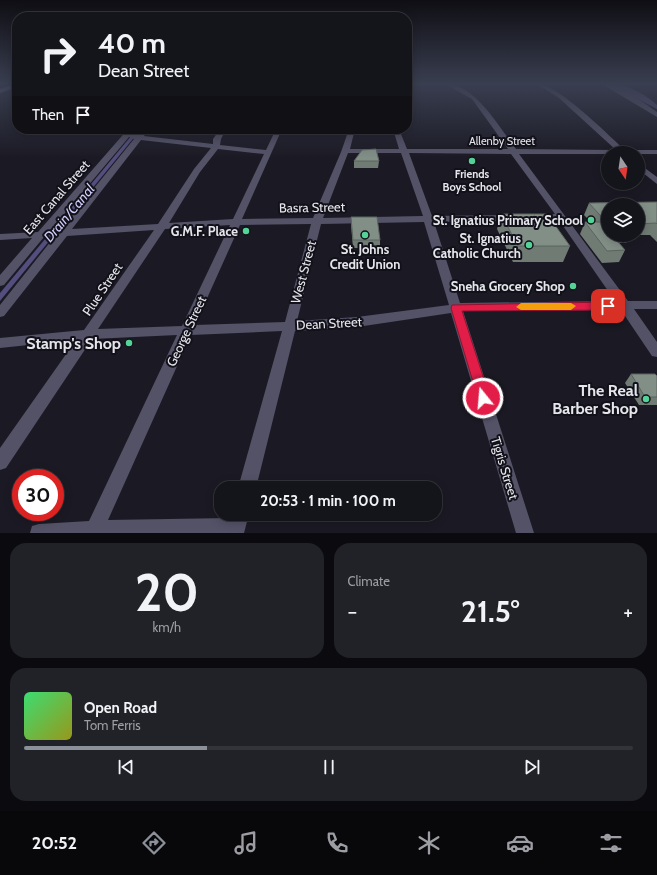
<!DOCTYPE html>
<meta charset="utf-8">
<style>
:root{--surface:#14141b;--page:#212128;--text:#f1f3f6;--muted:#9d9ea3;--line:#33333a;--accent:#8c9099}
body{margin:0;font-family:Cabin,sans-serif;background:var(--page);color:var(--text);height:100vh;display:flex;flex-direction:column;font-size:15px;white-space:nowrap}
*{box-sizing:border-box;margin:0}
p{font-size:13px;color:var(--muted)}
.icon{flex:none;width:22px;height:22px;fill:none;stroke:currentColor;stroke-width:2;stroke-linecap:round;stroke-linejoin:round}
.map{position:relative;height:533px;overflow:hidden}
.drawer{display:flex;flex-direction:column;gap:10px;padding:10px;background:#0b0b0f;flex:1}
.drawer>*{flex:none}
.guide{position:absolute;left:12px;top:12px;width:400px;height:122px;border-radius:16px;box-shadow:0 2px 10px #0003,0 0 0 1px var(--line);background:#14141b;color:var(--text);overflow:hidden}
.needle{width:26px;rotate:167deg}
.fabs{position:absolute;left:601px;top:146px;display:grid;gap:8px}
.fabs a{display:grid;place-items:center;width:44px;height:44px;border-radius:50%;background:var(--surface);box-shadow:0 2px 10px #0003,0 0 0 1px var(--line);font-size:20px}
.speed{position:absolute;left:12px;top:469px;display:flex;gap:8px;font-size:20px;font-weight:700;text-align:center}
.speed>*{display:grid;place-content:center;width:52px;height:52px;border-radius:50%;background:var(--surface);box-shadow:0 2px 10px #0003,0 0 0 1px var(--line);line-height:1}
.speed .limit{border:6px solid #d22;background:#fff;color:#111}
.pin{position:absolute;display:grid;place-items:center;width:34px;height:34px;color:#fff;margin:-17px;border-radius:8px;box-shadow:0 2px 6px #0006}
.me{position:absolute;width:44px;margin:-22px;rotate:343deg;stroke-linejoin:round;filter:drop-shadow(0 0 3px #0008)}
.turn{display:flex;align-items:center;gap:14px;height:84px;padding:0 20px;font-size:18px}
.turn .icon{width:52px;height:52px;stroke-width:2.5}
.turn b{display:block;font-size:28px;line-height:34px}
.then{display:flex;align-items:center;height:38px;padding:0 20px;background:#0003;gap:8px;font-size:15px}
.big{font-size:30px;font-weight:800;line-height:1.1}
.drawer .tile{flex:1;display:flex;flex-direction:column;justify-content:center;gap:6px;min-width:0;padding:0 14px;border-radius:16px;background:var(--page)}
.drawer .dial{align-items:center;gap:0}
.dial b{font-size:52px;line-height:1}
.song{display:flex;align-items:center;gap:12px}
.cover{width:48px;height:48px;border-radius:6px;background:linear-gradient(135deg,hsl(140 70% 55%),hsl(60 70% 35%))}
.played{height:4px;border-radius:2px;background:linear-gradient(90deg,var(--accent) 30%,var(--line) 30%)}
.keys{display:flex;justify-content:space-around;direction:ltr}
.heat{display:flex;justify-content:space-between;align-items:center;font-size:22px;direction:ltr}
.drawer .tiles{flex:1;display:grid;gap:10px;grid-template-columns:1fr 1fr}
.tile:last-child{grid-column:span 2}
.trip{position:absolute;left:214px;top:481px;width:228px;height:40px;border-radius:16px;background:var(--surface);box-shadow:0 2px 10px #0003,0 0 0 1px var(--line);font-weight:800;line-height:40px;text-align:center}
.menu{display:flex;height:64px;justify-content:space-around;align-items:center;background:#08080b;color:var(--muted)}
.menu .icon{width:28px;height:28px}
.menu .current{color:var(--accent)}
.menu b{font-size:18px;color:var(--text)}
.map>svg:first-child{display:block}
</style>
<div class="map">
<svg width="657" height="533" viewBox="0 0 657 533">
<rect width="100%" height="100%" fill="#1b1a24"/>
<g fill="#534e7d">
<path d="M608,83C624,83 646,94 657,105V109Z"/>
<polygon points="137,129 141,129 0,301 0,293"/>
</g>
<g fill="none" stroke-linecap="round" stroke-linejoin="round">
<g fill="#545267" fill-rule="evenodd">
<path d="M443,83C475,83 499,127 516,149L616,150L559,98L535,83C557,83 607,134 625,150H657V154H519L628,301H657V309H634L657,342V357L652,356L621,310L463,311L534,533H516L451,313L357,327L295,331L256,488H238L282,331L191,335L108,520L230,518L231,514H249L244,533H30L32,526L39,524L89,521L177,335L92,339L6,468L0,470V448L76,340L0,348V338L84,330L154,230L67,236L4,316L0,317V305L55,236L44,237L4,285L0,286V275L32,238L0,240V234L38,232L128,129H135L130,135H137L142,129H149L144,136L213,144V139L220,129H226L221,139L220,145L266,150L276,129H282L242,219L313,218L341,152L349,129H355L350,149H399L393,129H399L407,149H508L472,99ZM129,137L134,139L60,230L50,231ZM141,140L211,148L194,169L158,224L72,229ZM218,149L264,154L233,219L169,223L200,172ZM348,153H401L423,216L323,218ZM409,153L511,154L555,214L533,216L531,218L533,220H559L615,301L460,303L434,222L515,221L520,218L515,215L432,216ZM424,222L449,305L357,317L297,321L321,224ZM311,224L285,322L195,325L240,225ZM230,225L182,326L98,329L165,229Z"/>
<polygon points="638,163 657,177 657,184 638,169"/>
</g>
<path fill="#545267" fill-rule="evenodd" d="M600,83C618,83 643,102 657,112V117Z"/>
<polygon fill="#747192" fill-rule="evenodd" points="17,83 17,87 0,93 0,89"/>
</g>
<g fill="#707b74" fill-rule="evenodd">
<polygon points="354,161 379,161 378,168 354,168"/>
<path d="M657,202V242L650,235H630L626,243H619L625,250L619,262L602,263L580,234L585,222H591L584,215L589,203ZM608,205H638V235H608Z"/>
<polygon points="501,214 570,246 563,262 513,262 497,229"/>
<polygon points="351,217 380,240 380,248 353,248 351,225"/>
<polygon points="631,374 657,376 657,405 639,405 625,383"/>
</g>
<g fill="#828f87" stroke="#5b645e">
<polygon points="376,149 379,161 354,161 362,150"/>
<polygon points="657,202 657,224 656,223 638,224 638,205 608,205 608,224 589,203"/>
<polygon points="501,214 547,214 570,246 518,246"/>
<polygon points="351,217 377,217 380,240 353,240"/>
<polygon points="585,222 600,222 608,230 608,235 612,235 625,250 607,251"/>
<polygon points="631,374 655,374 657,376 657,397 645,397"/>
</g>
<linearGradient id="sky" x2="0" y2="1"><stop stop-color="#0f0e14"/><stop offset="0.53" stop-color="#393e50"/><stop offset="1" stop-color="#393e50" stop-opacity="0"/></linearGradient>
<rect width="657" height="158" fill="url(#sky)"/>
<polygon fill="#e11d48" stroke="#92132f" points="608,302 613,306 608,310 462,311 490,398 488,402 483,403 479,402 451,308 452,305"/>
<polygon fill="#f59e0b" points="521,303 571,303 576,306 571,310 521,310 516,307"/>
<g fill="#53d396" stroke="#12111a" stroke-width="1.5">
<circle cx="472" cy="161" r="4"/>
<circle cx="591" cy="220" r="4"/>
<circle cx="246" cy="231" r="4"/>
<circle cx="365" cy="235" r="4"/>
<circle cx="529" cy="245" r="4"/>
<circle cx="573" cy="286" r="4"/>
<circle cx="129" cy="343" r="4"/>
<circle cx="646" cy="399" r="4"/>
</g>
<g text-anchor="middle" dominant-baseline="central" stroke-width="4" stroke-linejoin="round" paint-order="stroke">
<g font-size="11" fill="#e5e5ec" stroke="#12111a">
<text x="502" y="141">Allenby Street</text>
</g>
<g font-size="11" font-weight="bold" fill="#e5e5ec" stroke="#12111a">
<text x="472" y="174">Friends<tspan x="472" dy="13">Boys School</tspan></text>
</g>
<g font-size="13" fill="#e5e5ec" stroke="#12111a">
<text transform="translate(56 197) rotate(-49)">East Canal Street</text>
<text transform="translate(312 207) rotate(-1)">Basra Street</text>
<text transform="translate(303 272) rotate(-75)">West Street</text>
<text transform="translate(102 289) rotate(-56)">Plue Street</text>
<text transform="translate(329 323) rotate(-3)">Dean Street</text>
<text transform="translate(186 331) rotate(-65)">George Street</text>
<text transform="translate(505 468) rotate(73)">Tigris Street</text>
</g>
<g font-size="13" font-weight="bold" fill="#e5e5ec" stroke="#12111a" text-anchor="end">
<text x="583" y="220">St. Ignatius Primary School</text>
<text x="238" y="231">G.M.F. Place</text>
<text x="521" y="238">St. Ignatius<tspan x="521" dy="15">Catholic Church</tspan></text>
<text x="365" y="249" text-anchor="middle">St. Johns<tspan x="365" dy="15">Credit Union</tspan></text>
<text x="565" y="286">Sneha Grocery Shop</text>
</g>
<g font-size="14" font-style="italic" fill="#d2cffd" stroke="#12111a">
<text transform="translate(69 213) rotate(-50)">Drain/Canal</text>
</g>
<g font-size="16" font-weight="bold" fill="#e5e5ec" stroke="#12111a" text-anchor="end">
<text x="121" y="343">Stamp's Shop</text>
<text x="638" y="390">The Real<tspan x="638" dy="18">Barber Shop</tspan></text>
</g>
</g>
</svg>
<div class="fabs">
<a><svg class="needle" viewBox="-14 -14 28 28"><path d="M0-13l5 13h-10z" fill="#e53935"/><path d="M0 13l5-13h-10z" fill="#9d9ea3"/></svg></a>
<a><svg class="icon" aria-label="layers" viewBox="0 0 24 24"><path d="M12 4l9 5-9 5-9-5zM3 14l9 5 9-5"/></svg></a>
</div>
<div class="speed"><div class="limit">30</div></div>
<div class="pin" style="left:608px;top:306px;background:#d93025"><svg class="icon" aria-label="arrive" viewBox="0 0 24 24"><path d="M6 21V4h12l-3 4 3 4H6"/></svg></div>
<svg class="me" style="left:483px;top:398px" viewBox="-20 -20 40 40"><circle r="17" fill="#e11d48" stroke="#fff" stroke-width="3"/><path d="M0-11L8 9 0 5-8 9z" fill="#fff"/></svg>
<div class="trip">20:53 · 1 min · 100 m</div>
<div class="guide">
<div class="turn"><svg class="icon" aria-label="right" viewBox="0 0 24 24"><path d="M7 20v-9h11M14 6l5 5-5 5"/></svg><div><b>40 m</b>Dean Street</div></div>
<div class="then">Then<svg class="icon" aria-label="arrive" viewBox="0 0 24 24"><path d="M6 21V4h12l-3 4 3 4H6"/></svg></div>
</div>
</div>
<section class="drawer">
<div class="tiles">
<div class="tile dial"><b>20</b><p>km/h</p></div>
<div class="tile"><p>Climate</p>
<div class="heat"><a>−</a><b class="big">21.5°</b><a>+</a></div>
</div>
<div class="tile">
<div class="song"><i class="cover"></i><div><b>Open Road</b><p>Tom Ferris</p></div></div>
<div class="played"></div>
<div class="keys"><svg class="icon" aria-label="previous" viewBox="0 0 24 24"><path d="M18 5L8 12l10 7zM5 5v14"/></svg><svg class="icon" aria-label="pause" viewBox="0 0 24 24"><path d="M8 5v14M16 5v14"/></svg><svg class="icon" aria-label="next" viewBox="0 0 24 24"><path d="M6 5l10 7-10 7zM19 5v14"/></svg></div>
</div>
</div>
</section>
<nav class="menu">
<b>20:52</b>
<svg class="icon current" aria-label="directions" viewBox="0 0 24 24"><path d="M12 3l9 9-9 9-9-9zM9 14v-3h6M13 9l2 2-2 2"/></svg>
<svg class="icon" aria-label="music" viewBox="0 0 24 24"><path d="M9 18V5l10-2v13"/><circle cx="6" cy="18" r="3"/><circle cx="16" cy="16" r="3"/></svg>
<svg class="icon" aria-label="phone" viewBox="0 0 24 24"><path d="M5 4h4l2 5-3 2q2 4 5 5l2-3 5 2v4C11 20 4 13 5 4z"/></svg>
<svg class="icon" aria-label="climate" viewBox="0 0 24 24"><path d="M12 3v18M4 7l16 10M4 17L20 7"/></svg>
<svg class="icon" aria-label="car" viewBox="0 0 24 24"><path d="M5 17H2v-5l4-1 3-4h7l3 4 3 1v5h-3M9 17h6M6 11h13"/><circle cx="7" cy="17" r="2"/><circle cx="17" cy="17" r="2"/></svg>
<svg class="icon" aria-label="filters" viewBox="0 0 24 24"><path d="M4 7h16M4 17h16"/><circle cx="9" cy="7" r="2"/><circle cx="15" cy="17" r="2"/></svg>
</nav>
